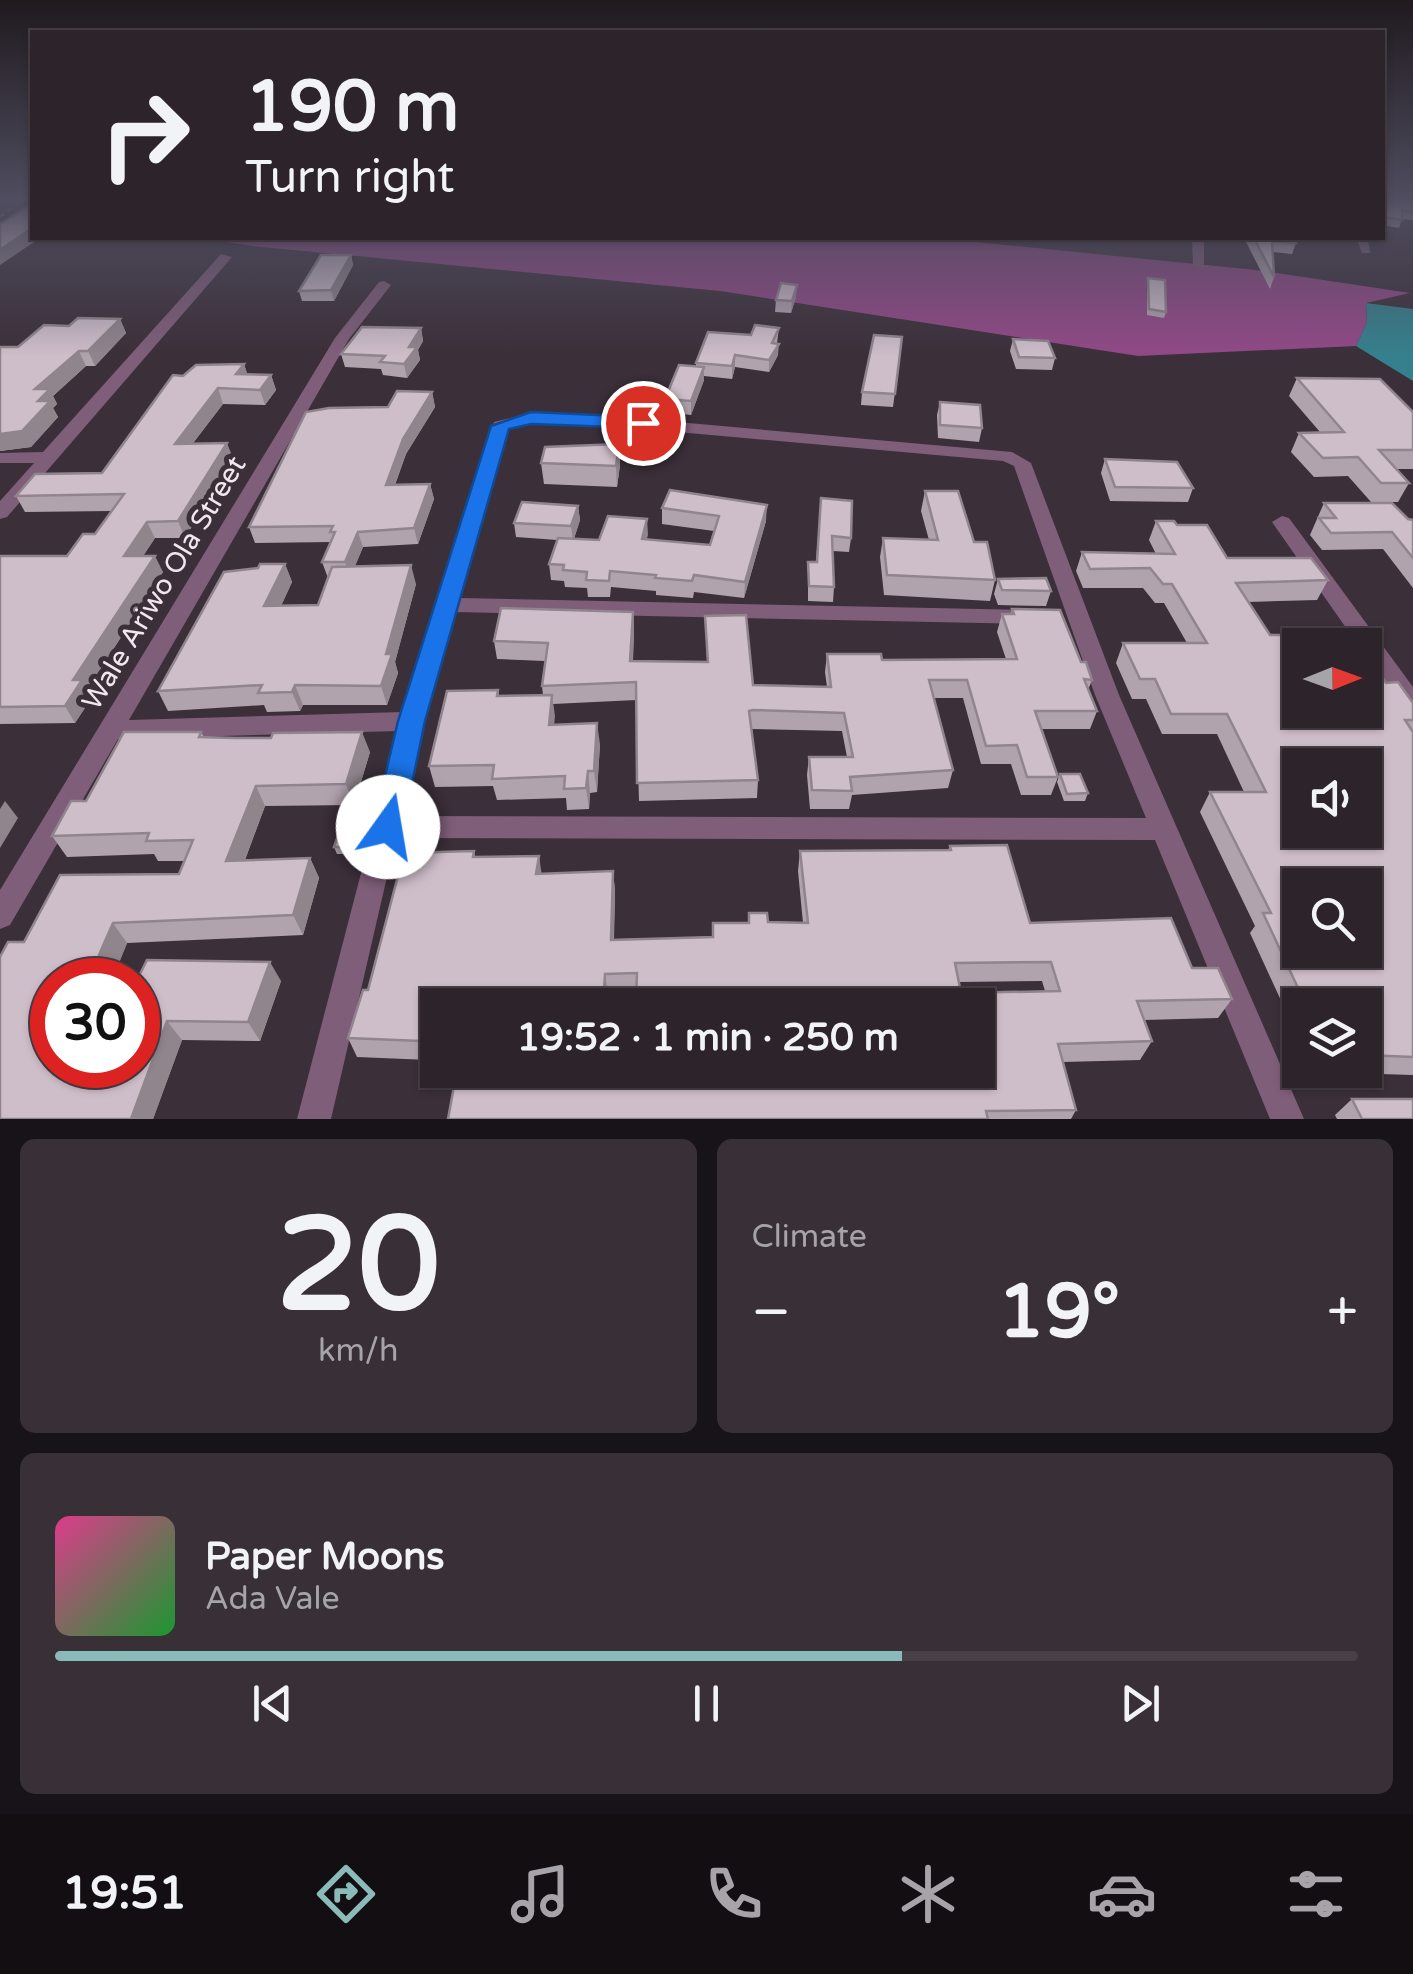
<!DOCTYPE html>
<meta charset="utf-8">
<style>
:root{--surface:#2c232b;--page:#382f37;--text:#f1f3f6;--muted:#a6a4a9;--line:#484047;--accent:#8bbbb9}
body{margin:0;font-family:"Varela Round",sans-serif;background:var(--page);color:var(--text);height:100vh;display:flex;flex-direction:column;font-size:38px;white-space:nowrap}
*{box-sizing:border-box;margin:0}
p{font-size:32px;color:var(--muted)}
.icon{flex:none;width:55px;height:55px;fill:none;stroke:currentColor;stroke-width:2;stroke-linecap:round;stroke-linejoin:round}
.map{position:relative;height:1119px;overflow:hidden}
.drawer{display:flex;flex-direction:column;gap:20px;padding:20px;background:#181318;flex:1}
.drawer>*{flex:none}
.top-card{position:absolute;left:30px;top:30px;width:1355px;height:210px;border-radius:0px;box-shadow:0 2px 8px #0004,0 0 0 2px var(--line);background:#2c232b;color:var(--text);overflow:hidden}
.needle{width:65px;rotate:89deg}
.fabs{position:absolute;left:1282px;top:628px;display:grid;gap:20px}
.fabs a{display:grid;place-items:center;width:100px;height:100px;border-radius:0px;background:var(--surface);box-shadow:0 2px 8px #0004,0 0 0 2px var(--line);font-size:50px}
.speed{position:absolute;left:30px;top:958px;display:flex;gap:20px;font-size:50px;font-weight:700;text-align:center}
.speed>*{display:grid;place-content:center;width:130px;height:130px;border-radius:50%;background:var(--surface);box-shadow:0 2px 8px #0004,0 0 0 2px var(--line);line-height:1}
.speed .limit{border:15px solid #d22;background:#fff;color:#111}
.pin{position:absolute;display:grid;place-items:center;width:85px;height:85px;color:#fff;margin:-42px;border:5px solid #fff;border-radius:50%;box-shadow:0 2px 10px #0007}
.me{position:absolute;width:110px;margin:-55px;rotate:13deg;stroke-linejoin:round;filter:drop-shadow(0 0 8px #0008)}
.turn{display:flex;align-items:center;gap:35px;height:210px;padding:0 50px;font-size:45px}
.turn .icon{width:130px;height:130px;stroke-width:2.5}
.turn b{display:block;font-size:70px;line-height:85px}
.big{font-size:75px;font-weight:800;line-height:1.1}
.drawer .widget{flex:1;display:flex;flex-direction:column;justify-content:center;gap:15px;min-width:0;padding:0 35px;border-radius:15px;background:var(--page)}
.drawer .dial{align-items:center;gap:0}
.dial b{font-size:130px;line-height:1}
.song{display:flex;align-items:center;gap:30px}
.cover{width:120px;height:120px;border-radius:15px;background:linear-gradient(135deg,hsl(330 70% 55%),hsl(130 70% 35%))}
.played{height:10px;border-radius:5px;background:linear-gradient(90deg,var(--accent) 65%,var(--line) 65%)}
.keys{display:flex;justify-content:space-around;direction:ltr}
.heat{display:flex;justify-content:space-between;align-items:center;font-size:55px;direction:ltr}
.drawer .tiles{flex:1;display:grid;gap:20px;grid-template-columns:1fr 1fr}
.widget:last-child{grid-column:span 2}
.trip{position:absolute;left:420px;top:988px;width:575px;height:100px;border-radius:0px;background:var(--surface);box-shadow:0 2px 8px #0004,0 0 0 2px var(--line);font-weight:800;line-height:100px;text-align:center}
.tab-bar{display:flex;height:160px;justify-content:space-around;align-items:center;background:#120e11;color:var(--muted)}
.tab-bar .icon{width:70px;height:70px}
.tab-bar .on{color:var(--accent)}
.tab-bar b{font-size:45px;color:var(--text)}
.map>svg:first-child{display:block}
</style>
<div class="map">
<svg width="1413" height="1119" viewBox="0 0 1413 1119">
<rect width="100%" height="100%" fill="#3b2f39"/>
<polygon fill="#924987" points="202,238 935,238 1256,270 1410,293 1366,303 1367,322 1356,346 1138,356 720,291 252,246"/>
<polygon fill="#35808d" points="1366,303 1413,309 1413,381 1356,346 1367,322"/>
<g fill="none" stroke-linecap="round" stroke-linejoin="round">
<polyline stroke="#857b83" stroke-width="2.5" stroke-dasharray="5 5" stroke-linecap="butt" points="0,217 22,200"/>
<g fill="#7f5e79" fill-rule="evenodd">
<polygon points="1192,238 1204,238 1204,268 1193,265"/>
<polygon points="1356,238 1368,238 1370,253 1362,253"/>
<polygon points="221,254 232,257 7,517 0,519 0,501 34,463 0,463 0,453 43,452"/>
<path d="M384,281L391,285L349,339L129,720L403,712L494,422L531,413H576L1012,452L1031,463L1119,695L1304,1119H1270L1155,840L396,838L331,1119H297L398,731L118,739L10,925L0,929V890L335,338L379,282ZM531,423H576L1003,461L1014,466L1095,695L1146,818L402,816L424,721L455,612L1025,624L1033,622L1036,617L1033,612L1025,610L459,598L507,429Z"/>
<polygon points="1282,516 1289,518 1413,687 1413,714 1405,711 1365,655 1365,645 1358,645 1272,522"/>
</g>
</g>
<g fill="#b1a3ae" fill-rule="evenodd">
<polygon points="1382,200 1413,200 1413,220 1402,219 1399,228 1382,225"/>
<polygon points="1244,238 1294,238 1296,243 1292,254 1273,252 1274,277 1270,289"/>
<polygon points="351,255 353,265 334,301 302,301 299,291"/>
<polygon points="1148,278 1166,312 1164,318 1147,315 1147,284"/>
<polygon points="796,297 791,313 775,312 776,300"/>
<polygon points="120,319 126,333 95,366 86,366 53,396 57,404 53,408 58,417 31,447 0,451 0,347 18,347 69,326"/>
<polygon points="421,328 423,341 418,350 420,360 407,378 383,375 381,369 345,367 341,354"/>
<polygon points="779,328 777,343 778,355 769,372 735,367 732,379 704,376 704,380 691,415 665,412 665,399 696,366 696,363 751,335"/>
<polygon points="902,337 893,407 861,405 862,392"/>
<polygon points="1013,339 1055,358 1052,370 1016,369 1010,351"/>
<polygon points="244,364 247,374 271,375 276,390 265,405 223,404 193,443 233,458 185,538 155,538 143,556 163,572 87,690 92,697 75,723 0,724 0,556 67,556 95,534 112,511 25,512 16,496 102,473 183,376"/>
<polygon points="1297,378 1413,412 1413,469 1396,469 1409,483 1398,502 1371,502 1348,476 1314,477 1291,452 1299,433 1320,432 1289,396"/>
<polygon points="432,392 435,407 406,454 395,485 430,484 434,499 418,544 363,547 355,566 416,584 395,662 398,673 387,705 303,705 300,711 267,712 264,705 168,711 158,691 258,568 285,564 292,582 281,606 318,605 328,578 322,562 331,542 255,543 249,527 388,407"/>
<polygon points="940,402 982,428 979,442 938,438 937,415"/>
<polygon points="619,444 620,465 617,487 544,484 541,463"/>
<polygon points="1105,459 1193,488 1188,502 1110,501 1101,473"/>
<polygon points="925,491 974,542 995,580 990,601 884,595 880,557 883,538 929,540 921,511"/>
<polygon points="821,498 851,538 849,552 833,551 834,587 833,602 808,601 808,562 816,562"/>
<polygon points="1324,503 1413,520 1413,588 1383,549 1322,550 1310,535"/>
<polygon points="578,506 580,520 574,539 599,540 647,519 647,540 710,545 714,531 662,524 662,508 766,521 744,598 694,592 693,598 656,595 656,591 611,587 610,597 588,597 587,588 565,587 564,581 551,580 549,564 557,540 516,537 514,523"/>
<polygon points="1156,521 1177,525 1227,558 1328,580 1317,600 1248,602 1270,635 1336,640 1386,683 1413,703 1413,1075 1313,1072 1313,1070 1365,1070 1365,1005 1300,1005 1300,1042 1250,933 1255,926 1200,812 1210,792 1244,792 1217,734 1162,734 1146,699 1132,699 1116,663 1123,643 1187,643 1164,603 1155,603 1143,588 1083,588 1076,571 1082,552 1156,554 1149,540"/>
<polygon points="998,579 1051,591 1046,606 998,605 994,594"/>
<polygon points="1012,609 1081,662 1092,680 1088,690 1097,711 1090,729 1041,729 1058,777 1051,795 1021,795 1011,764 981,764 963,698 934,698 953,770 948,788 852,795 849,809 810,809 807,775 809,757 847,757 842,731 752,729 758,780 757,798 639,801 636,700 553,704 554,725 600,744 597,792 590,793 589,809 567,810 566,798 497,800 493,786 435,787 429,766 498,690 499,696 543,695 542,686 545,661 497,659 494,641 633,612 634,630 633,661 707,662 705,616 753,685 827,687 825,672 827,654 882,660 1006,659 997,632 1002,614 1011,614"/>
<polygon points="201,732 204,737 370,752 354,805 265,806 245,860 310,858 319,878 303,935 127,943 112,980 52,980 138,1065 137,980 281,981 260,1041 182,1040 153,1119 24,942 179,874 184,861 158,861 154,854 67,857 52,836 86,801"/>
<polygon points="1060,774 1088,793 1085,801 1064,801 1057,782"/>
<polygon points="361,832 354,854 337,854 334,847"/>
<path d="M950,846L1030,923L1192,968L1232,999L1218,1018L1144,1020L1152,1041L1140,1060L1063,1062L1076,1110L1071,1119H448L978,1005H636V992L608,994L607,1005H438V1035H435L429,1060L357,1057L348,1038L474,851L475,857L542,874L613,871L615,891L614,939L713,937L768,922L803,923L798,871L800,851L948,850ZM1042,981L1045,991L961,993L959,982Z"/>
<polygon points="1352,1099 1413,1119 1337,1119 1335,1115"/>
</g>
<g fill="#90858d">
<polygon points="32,229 32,238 40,238 0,265 0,250"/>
<polygon points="351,255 353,265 334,301 331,290"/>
<polygon points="797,285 796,297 791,313 792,301"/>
<polygon points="120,319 126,333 95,366 88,351"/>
<polygon points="421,328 423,341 418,350 420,360 407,378 404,364 409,347"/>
<polygon points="779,344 778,355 769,372 769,360"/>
<polygon points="79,351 86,366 53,396 57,404 53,408 58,417 31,447 0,451 0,434 35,389"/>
<polygon points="735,355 735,367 732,379 732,366"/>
<polygon points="244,364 249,379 236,374"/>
<polygon points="704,367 704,380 691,415 691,401"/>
<polygon points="271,375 276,390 265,405 260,390"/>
<polygon points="218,388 223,404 181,459 175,444"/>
<polygon points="432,392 435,407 406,454 389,500 386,485 403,439"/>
<polygon points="227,443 233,458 185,538 178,521"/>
<polygon points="619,444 620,465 617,487 616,466"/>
<polygon points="430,484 434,499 418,544 414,528"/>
<polygon points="767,505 766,521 744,598 745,582"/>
<polygon points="578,506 580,520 573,541 571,526"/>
<polygon points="647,519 648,535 642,555 642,539"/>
<polygon points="147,522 155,538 132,573 124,556"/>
<polygon points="358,532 363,547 350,578 345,562"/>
<polygon points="155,556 163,572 87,690 92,697 75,723 65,706 73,680"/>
<polygon points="285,564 292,582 272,626 264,606"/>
<polygon points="411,565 416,584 395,662 398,673 387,705 381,686 386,654"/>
<polygon points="633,612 634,630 632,679 630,661"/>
<polygon points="295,685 303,705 300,711 292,692"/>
<polygon points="552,695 555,716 552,746 549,725"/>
<polygon points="597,723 600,744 597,792 594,771"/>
<polygon points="362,732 370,752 354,805 346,784"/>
<polygon points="588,771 590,793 589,809 586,788"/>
<polygon points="256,786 265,806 237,881 226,861"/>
<polygon points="5,801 18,818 0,848 0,809"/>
<polygon points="358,824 361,832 354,854 351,847"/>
<polygon points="539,856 542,876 536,874"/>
<polygon points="310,858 319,878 303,935 293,915"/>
<polygon points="613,871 615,891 613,959 611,940"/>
<polygon points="113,923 127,943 112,980 88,980"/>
<polygon points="270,962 281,981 260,1041 248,1022"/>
<polygon points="605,974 608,994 607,1005 603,1005"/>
<polygon points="428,1016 435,1035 429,1060 421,1041"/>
<polygon points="167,1021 182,1040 153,1119 131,1119"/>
</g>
<g fill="#cebeca" stroke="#90858d" stroke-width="2.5" fill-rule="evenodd">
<polygon points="1382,200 1413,200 1413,212 1402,210 1402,220 1382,217"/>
<polygon points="32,204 32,228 0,250 0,224"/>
<polygon points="1254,238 1294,238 1296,243 1272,241 1274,277"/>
<polygon points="321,255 351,255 331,290 299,291"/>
<polygon points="1148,278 1165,280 1166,312 1149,309"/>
<polygon points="781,283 797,285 792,301 776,300"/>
<polygon points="78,318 120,319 88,351 79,351 35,389 50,389 38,401 50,401 22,431 0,434 0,347 18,347 44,325 69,326"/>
<polygon points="755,325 779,328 772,343 779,344 769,360 735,355 732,366 696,363 708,332 751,335"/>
<polygon points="362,327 421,328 409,347 417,347 404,364 380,362 385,356 341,354"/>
<polygon points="874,335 902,337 895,394 862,392"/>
<polygon points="1013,339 1048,341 1055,358 1019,357"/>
<polygon points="244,364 236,374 271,375 260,390 218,388 175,444 227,443 178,521 147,522 124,556 155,556 73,680 82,680 65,706 0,707 0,556 67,556 83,534 95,534 124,494 16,496 35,474 102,473 173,375 183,376 196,365"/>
<polygon points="679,365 704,367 691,401 665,399"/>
<polygon points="1297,378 1380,379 1413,412 1413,450 1379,450 1409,483 1381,483 1358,457 1323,458 1299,433 1344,432"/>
<polygon points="397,391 432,392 403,439 386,485 430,484 414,528 358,532 345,562 322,562 335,532 330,532 333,526 249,527 306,412 329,408 388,407"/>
<polygon points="940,402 980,405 982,428 940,425"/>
<polygon points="619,444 616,466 541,463 545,447"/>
<polygon points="1105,459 1177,462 1193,488 1115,487"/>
<polygon points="670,490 767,505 745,582 694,575 692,581 655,578 656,575 610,571 609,581 586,580 587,572 563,570 564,565 549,564 558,538 599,540 608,516 647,519 642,539 710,545 719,516 662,508"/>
<polygon points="925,491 958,491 974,542 987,542 995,580 887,575 883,538 938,540"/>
<polygon points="821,498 852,501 851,538 832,536 834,587 809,586 808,562 817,562"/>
<polygon points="522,502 578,506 571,526 514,523"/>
<polygon points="1324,503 1392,503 1408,519 1413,520 1413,558 1392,532 1331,533 1319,518 1336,518"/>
<path d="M1156,521H1174L1177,525H1207L1227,558H1311L1328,580L1236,583L1270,635H1333L1336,640H1356L1360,645H1300V710H1365V653L1386,683L1398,682L1413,703V720H1405L1413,732V1057L1365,1055V1005H1306L1263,913H1271L1210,792H1266L1227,714H1171L1155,679H1140L1123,643H1207L1172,584H1163L1150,568L1090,569L1082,552L1175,554ZM1300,765H1365V830H1300ZM1300,885H1365V950H1300Z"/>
<polygon points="260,564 285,564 264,606 318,605 332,567 411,565 386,654 392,654 381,686 295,685 292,692 258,693 262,685 158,691 224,572 258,568"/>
<polygon points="1046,578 1051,591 1002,590 998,579"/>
<polygon points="501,608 633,612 630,661 708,662 705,616 746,615 753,685 831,687 827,654 881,654 882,660 1017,659 1002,614 1014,614 1012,609 1060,610 1081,662 1086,662 1092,680 1084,679 1097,711 1035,711 1058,777 1027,777 1017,745 986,746 967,680 929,680 953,770 850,777 852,791 812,790 809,757 853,757 844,713 753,710 749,711 758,780 637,783 636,682 542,686 548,643 494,641"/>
<polygon points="498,690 497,696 552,695 549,725 597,723 594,771 588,771 586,788 564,789 565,776 492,779 494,765 429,766 447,691"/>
<polygon points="124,732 201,732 199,737 235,738 271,738 273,733 362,732 346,784 256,786 226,861 310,858 293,915 113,923 88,980 52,980 52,1065 138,1065 137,980 147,960 270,962 248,1022 167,1021 131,1119 0,1119 0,957 8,942 24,942 60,875 179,874 193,840 146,841 149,833 52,836 71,801 86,801"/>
<polygon points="1060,774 1080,774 1088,793 1067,794"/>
<polygon points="342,824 358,824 351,847 334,847"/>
<path d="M1007,845L1030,923L1171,918L1192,968H1218L1232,999L1137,1001L1152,1041L1058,1044L1076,1110L986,1111L988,1119H448L457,1070H978V1005H728V999L636,1003L637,973L605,974L603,1005H438V1016H428L421,1041L348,1038L363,990H368L404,853L474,851L473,857L539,856L536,874L613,871L611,940L713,937V923H749V913H767L768,922L808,923L800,851L951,850L950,846ZM1051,962L1060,991L961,993L955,963Z"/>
<polygon points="1352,1099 1413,1099 1413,1119 1362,1119"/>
</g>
<linearGradient id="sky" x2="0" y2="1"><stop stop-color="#201a1f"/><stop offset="0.56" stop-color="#4f4d5f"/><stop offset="1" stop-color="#4f4d5f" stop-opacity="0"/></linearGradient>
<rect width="1413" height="357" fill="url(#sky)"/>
<polygon fill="#1a73e8" stroke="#114b97" stroke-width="2.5" points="531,412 643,417 653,423 643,428 531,424 509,429 425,721 403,827 398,836 388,840 377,836 373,827 398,721 491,426"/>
<g text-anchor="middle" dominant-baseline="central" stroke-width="10" stroke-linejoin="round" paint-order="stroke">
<g font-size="28" fill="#f0e8ee" stroke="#3b2f39">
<text transform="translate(164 583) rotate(-59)">Wale Ariwo Ola Street</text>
</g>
</g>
</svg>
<div class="fabs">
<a><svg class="needle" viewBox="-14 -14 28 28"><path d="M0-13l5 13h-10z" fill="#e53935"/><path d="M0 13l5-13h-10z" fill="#a6a4a9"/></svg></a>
<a><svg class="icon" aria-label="sound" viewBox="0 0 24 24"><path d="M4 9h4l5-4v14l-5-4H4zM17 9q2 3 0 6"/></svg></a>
<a><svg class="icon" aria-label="search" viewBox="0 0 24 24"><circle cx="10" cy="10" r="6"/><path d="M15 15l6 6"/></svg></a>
<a><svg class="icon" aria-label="layers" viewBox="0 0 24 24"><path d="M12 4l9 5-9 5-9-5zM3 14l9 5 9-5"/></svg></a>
</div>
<div class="speed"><div class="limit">30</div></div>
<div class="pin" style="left:643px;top:423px;background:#d93025"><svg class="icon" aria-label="arrive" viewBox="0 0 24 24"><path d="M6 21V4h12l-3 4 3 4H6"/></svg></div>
<svg class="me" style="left:388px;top:827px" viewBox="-20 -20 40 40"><circle r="19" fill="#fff"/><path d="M0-13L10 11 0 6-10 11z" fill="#1a73e8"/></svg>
<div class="trip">19:52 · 1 min · 250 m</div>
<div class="top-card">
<div class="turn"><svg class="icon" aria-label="right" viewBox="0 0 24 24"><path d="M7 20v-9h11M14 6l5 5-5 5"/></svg><div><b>190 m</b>Turn right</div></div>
</div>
</div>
<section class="drawer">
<div class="tiles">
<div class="widget dial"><b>20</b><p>km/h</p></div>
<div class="widget"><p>Climate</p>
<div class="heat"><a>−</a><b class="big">19°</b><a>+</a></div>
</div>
<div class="widget">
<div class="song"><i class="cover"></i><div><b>Paper Moons</b><p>Ada Vale</p></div></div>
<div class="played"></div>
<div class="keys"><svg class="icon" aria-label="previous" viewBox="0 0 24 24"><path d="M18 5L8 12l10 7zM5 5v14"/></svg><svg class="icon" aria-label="pause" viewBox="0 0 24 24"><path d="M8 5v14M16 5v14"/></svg><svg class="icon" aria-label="next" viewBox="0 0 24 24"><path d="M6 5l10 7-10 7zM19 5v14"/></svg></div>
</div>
</div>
</section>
<nav class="tab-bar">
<b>19:51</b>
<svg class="icon on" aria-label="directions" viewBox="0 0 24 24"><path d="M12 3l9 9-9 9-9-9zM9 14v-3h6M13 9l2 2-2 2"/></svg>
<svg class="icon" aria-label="music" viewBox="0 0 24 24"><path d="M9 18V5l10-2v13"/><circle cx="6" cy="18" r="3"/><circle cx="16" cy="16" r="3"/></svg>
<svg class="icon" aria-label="phone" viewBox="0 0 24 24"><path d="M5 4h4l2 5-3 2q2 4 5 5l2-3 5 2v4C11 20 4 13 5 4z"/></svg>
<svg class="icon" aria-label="climate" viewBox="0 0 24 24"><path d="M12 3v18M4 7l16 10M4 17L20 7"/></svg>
<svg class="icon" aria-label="car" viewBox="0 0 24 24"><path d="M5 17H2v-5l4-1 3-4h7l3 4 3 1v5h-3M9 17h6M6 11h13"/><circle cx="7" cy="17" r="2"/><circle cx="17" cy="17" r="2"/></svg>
<svg class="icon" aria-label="filters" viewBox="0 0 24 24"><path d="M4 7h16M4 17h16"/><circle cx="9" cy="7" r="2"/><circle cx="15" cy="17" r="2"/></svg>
</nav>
